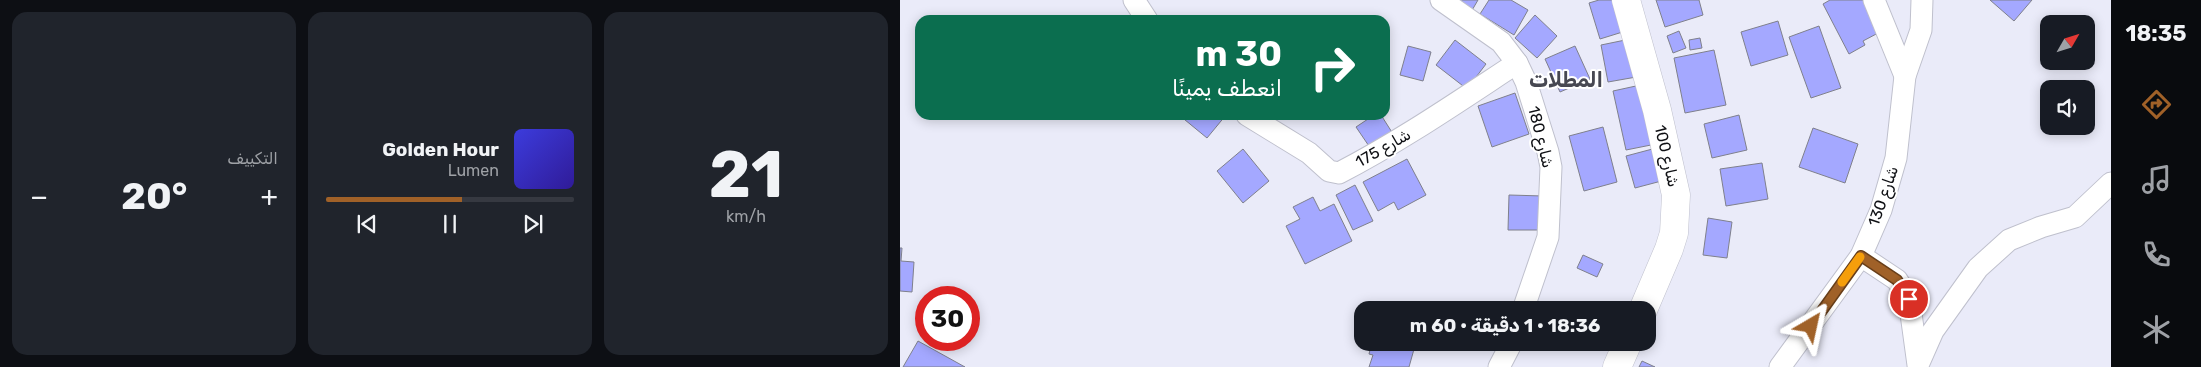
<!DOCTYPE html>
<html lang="ar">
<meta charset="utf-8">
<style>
:root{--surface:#171b24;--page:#20242c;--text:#f1f3f6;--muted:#9ea1a6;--line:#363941;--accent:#a06128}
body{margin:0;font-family:Rubik,"Noto Sans Arabic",sans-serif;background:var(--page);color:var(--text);direction:rtl;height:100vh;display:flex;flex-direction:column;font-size:19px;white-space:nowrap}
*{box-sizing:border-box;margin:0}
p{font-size:16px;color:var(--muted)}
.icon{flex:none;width:28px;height:28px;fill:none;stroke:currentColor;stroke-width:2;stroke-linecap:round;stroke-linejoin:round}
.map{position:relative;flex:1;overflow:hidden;direction:ltr}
.panel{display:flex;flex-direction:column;gap:12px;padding:12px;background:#0d0f14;width:900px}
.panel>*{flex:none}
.guide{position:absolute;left:15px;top:15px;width:475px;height:105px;border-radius:15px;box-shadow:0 2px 12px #0003;direction:rtl;background:#0b6e4f;color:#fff;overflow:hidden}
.needle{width:32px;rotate:51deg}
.buttons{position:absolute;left:1140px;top:15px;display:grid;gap:10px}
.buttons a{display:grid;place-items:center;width:55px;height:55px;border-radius:10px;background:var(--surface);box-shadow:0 2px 12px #0003;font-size:25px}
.speed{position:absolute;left:15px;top:286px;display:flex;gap:10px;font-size:25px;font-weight:700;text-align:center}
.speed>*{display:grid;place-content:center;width:65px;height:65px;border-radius:50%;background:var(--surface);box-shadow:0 2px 12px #0003;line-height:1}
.speed .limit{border:8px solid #d22;background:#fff;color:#111}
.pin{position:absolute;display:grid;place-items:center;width:42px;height:42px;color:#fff;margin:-21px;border:2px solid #fff;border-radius:50%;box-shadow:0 1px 5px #0007}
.me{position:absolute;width:55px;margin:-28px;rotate:36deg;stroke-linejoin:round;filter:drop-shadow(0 0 4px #0008)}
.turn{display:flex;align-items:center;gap:18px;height:105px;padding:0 25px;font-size:22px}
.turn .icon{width:65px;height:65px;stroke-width:2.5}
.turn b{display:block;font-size:35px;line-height:42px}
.big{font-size:38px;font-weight:700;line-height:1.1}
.panel .widget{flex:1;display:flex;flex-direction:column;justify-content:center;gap:8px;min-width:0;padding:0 18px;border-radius:15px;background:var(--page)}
.panel .dial{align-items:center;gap:0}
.dial b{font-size:65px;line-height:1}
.song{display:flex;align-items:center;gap:15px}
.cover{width:60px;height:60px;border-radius:8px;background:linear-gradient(135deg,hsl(240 70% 55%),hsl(250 70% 35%))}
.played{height:5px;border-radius:2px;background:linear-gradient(90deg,var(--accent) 55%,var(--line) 55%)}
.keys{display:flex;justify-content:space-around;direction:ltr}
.heat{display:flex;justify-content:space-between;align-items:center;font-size:28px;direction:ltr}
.panel .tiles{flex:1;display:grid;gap:12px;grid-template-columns:repeat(3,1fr)}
.trip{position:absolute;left:454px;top:301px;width:302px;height:50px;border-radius:15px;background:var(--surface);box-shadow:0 2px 12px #0003;font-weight:700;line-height:50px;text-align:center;direction:rtl}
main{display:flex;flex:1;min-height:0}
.tab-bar{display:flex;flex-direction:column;width:90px;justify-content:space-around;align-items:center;background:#090b0e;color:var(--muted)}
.tab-bar .icon{width:35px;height:35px}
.tab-bar .current{color:var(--accent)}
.tab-bar b{font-size:22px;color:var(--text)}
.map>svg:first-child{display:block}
</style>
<main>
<nav class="tab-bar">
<b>18:35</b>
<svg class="icon current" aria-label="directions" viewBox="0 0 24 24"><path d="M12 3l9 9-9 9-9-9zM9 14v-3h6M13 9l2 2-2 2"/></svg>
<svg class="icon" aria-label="music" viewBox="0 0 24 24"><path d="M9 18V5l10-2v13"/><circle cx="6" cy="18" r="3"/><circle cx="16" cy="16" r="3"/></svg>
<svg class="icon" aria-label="phone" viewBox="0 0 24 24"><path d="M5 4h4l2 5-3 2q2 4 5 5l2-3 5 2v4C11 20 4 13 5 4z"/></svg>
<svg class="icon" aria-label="climate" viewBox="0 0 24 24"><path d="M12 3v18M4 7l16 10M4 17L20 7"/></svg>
</nav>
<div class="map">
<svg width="1211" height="367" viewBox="0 0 1211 367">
<rect width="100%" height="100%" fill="#eaebf9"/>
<g fill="#a4a8ff" stroke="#7f808c">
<polygon points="553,0 578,0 571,12"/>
<polygon points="589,0 611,0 628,10 614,35 580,14"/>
<polygon points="699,0 720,0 729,30 700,39 689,3"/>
<polygon points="756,0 799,0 803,15 765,27"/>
<polygon points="930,0 963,0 980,32 963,41 965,45 949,54 923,4"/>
<polygon points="1090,0 1132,0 1114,21"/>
<polygon points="635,15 657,36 637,58 615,38"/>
<polygon points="878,21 888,55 851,66 841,32"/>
<polygon points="919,26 941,88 911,98 889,37"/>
<polygon points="779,31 786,48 773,53 767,36"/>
<polygon points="735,38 742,76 708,82 701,45"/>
<polygon points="800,38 802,48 790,50 789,40"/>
<polygon points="555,40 586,64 567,89 536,65"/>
<polygon points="508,46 531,52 523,81 500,75"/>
<polygon points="675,46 690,79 660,92 645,59"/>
<polygon points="814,50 826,105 785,113 774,58"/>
<polygon points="745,84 751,145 726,150 713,91"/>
<polygon points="615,93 629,134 592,147 578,106"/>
<polygon points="279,115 326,115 307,138"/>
<polygon points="474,115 481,115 495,137 473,152 456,127"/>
<polygon points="839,115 847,150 812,158 804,124"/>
<polygon points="703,127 717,182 684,191 669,136"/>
<polygon points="913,128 958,144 945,183 899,167"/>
<polygon points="760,147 769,179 735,188 726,156"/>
<polygon points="343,149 369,181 343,203 317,171"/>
<polygon points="507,159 526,195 498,210 494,202 478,211 463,182"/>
<polygon points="862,163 868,199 826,206 820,169"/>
<polygon points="455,185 473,221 453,230 436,195"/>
<polygon points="609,195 643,196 642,230 608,230"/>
<polygon points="413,197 420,211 434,204 452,241 405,264 386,226 400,219 393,207"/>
<polygon points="808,218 832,222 827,258 803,255"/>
<polygon points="0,248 2,248 1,261 14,262 12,292 0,291"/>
<polygon points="683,255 703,264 697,277 677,268"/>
<polygon points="18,341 65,367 3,367"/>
<polygon points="472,342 516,342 509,367 469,367 473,355 469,354"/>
<polygon points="742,361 755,367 739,367"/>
</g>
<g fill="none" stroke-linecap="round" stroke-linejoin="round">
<defs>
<g id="minor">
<polyline points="234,0 247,20"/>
<polyline points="541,0 601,42 617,63 626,82 648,152 651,167 648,237 623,310"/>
<polyline points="974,0 1005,76"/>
<path d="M347,115L409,153L429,171L439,173C501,141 559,101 617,63"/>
<polyline points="961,256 997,280 1009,299 1018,365 1033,331 1078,268 1109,240 1141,227 1175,217 1211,183"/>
<polyline points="599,367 612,342"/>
<polyline points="880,367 961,256 981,210 996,158 1005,76 1021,30 1022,0"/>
</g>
<g id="secondary">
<polyline points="726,0 757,110 776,195 774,233 769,249 743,310"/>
<polyline points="717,367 728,342"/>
</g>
</defs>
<use href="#minor" stroke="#bfc0cd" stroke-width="23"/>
<use href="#secondary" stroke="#bfc0cd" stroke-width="29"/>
<use href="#minor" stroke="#fff" stroke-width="21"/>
<use href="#secondary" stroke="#fff" stroke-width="28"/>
</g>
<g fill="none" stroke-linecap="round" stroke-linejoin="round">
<defs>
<polyline id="route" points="911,326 961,256 997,280 1009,299"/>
</defs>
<use href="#route" stroke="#683f1a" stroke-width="12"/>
<use href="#route" stroke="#a06128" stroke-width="9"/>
<polyline stroke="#f59e0b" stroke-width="9" points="942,282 960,257"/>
</g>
<g text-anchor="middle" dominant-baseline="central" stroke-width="4" stroke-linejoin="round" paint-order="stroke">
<g font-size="16" fill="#0f1014" stroke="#fff">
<text transform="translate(641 137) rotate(76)">شارع 180</text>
<text transform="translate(483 148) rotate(-30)">شارع 175</text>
<text transform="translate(767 156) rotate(77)">شارع 100</text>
<text transform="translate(983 196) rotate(-71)">شارع 130</text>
</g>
<g font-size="21" font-weight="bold" fill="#474852" stroke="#fff">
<text x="666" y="79">المطلات</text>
</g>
</g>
</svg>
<div class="buttons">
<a><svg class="needle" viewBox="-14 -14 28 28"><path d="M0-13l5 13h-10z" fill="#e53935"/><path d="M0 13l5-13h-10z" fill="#9ea1a6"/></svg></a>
<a><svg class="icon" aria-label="sound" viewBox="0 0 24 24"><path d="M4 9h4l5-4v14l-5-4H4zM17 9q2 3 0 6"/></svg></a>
</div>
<div class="speed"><div class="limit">30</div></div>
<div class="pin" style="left:1009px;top:299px;background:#d93025"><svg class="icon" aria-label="arrive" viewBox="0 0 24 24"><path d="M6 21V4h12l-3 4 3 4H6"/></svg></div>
<svg class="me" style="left:911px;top:326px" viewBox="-20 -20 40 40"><path d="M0-17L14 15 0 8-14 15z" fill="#a06128" stroke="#fff" stroke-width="4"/></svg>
<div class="trip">18:36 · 1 دقيقة · 60 m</div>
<div class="guide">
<div class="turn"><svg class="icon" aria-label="right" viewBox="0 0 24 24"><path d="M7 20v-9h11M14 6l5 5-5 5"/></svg><div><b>30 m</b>انعطف يمينًا</div></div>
</div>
</div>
<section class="panel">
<div class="tiles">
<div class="widget dial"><b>21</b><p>km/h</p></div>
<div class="widget">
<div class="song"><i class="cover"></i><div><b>Golden Hour</b><p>Lumen</p></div></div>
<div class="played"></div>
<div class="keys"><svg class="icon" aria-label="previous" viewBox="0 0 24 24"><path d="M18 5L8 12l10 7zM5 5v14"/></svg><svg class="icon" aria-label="pause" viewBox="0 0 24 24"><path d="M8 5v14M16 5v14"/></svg><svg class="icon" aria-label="next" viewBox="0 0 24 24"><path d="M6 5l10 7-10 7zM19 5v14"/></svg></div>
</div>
<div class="widget"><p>التكييف</p>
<div class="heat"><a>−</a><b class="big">20°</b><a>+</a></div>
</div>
</div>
</section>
</main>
